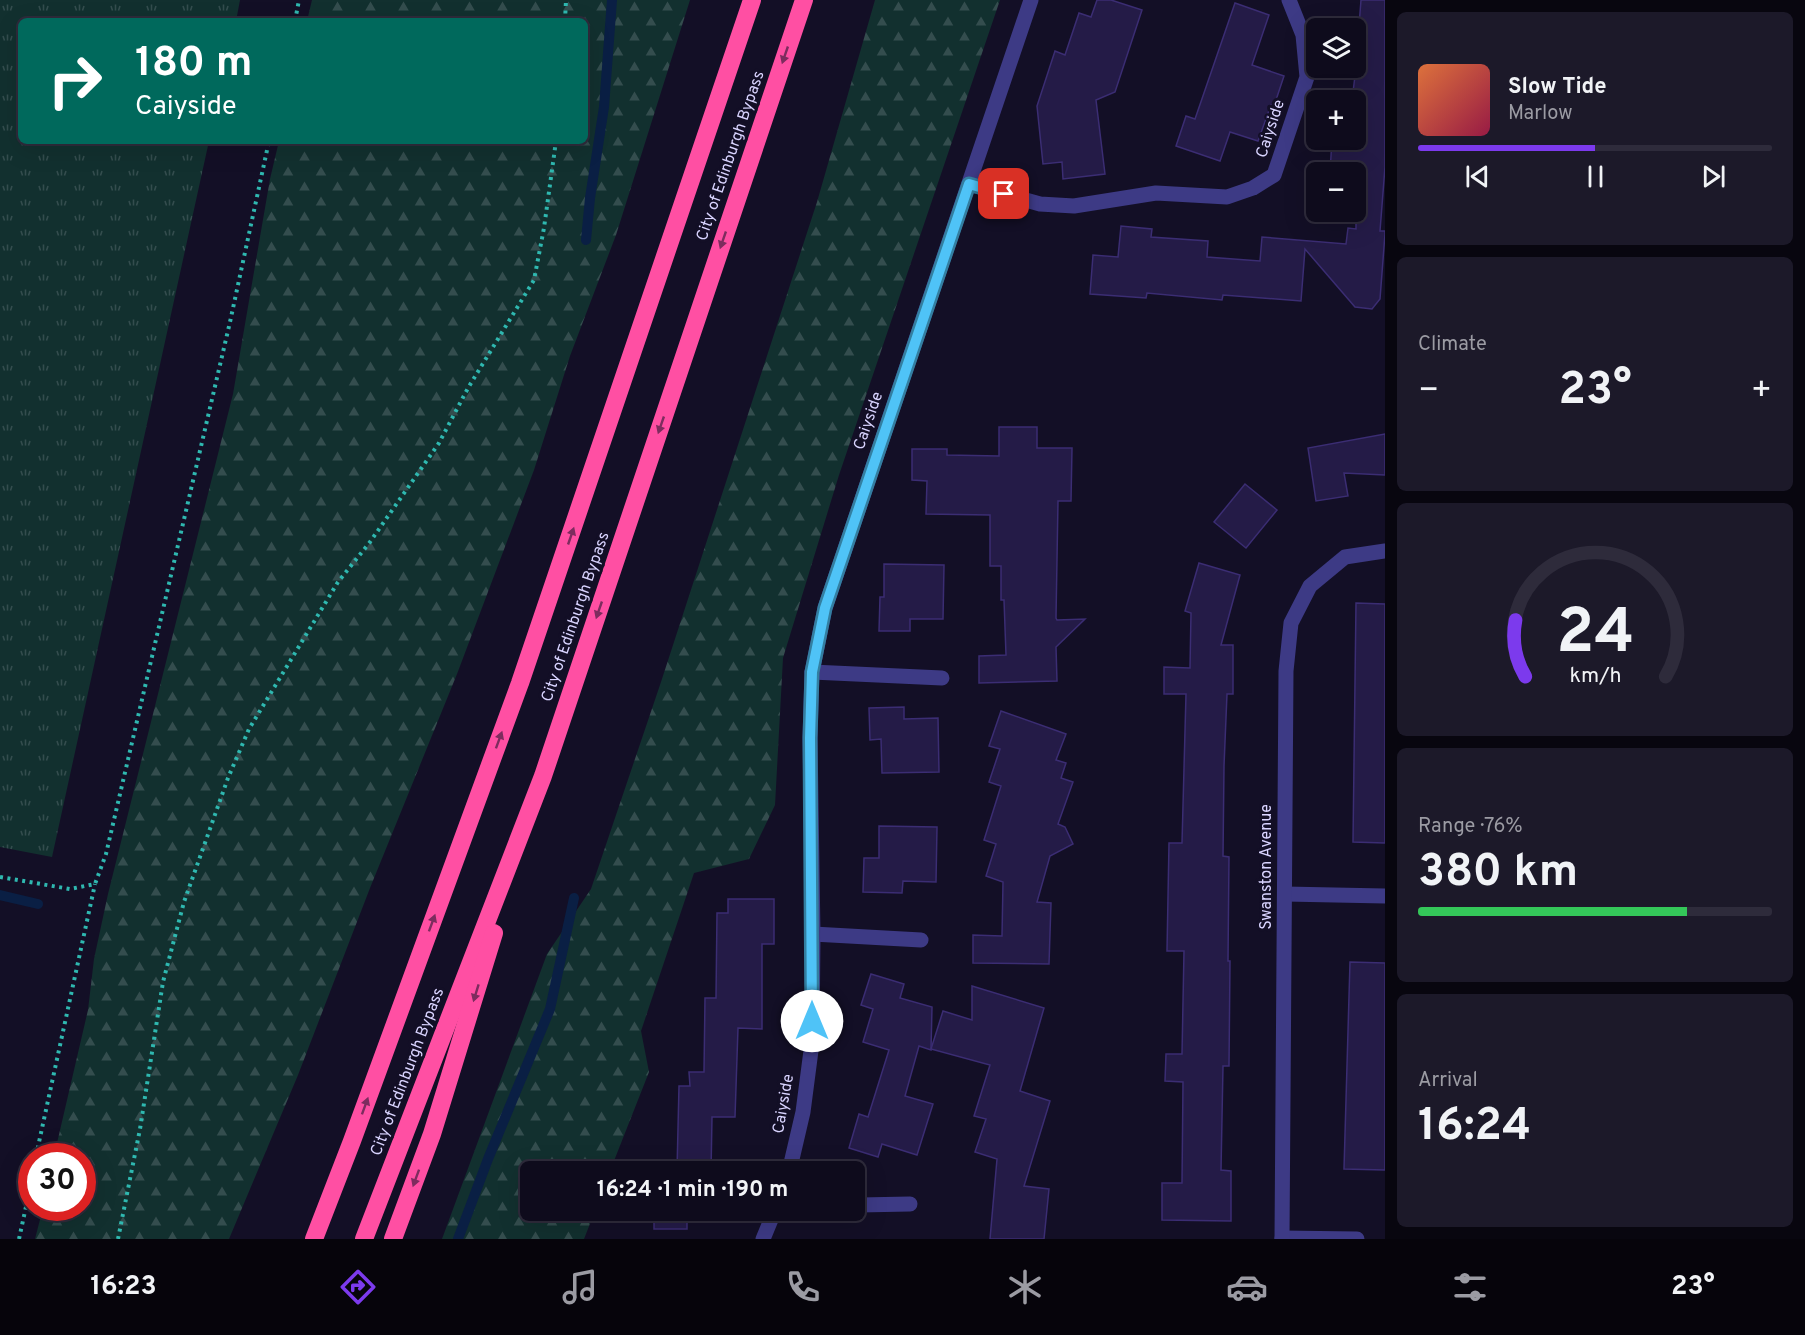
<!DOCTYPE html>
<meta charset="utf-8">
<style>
:root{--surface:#0e0b1c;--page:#1c1929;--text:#f1f3f6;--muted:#9b9ba3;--line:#2e2b3b;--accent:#7c3aed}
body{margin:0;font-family:Overpass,sans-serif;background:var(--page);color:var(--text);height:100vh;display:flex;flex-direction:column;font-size:22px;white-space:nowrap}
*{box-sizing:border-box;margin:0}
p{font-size:20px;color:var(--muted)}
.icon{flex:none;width:33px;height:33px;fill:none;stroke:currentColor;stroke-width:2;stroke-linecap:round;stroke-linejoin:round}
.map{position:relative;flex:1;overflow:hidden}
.details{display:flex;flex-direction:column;gap:12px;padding:12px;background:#08060f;width:420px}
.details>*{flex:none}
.banner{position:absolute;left:18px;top:18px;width:570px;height:126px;border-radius:9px;box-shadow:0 6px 24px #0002,0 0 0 2px var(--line);background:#00695c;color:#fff;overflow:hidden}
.tools{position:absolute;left:1306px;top:18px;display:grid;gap:12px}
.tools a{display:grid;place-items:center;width:60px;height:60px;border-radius:9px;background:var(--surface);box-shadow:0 6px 24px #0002,0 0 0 2px var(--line);font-size:30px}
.speed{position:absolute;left:18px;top:1143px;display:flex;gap:12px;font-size:30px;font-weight:700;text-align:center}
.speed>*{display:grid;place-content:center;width:78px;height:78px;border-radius:50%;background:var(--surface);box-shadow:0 6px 24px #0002,0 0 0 2px var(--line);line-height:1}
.speed .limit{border:9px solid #d22;background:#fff;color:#111}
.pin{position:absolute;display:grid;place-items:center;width:51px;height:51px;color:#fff;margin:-26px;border-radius:12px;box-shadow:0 3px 9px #0006}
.me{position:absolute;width:66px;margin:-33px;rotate:0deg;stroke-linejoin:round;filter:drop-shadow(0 0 4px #0008)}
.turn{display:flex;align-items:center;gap:21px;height:126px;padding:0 18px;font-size:27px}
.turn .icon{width:78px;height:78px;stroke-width:2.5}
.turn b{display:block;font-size:42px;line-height:51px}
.big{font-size:45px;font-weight:700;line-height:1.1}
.details .card{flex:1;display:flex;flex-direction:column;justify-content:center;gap:9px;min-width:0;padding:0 21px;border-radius:9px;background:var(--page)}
.details .dial{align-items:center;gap:0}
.dial svg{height:156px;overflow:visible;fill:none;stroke:var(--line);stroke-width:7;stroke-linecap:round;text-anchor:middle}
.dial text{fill:var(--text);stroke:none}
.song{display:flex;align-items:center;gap:18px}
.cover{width:72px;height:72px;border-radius:9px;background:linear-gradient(135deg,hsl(20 70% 55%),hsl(340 70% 35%))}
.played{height:6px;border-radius:3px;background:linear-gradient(90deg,var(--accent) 50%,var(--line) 50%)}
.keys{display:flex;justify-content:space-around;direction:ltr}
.heat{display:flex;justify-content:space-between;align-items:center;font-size:33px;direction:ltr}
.charge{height:9px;border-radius:4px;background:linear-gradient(90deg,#34c759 76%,var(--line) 0)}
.trip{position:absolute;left:520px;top:1161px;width:345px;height:60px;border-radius:9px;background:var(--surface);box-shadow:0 6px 24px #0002,0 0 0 2px var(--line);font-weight:700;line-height:60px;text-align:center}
.tab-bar{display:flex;height:96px;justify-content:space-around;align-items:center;background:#06040b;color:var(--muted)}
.tab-bar .icon{width:42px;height:42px}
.tab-bar .active{color:var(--accent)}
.tab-bar b{font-size:27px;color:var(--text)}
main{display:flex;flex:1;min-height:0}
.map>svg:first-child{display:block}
</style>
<main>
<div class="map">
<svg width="1385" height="1239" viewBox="0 0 1385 1239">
<defs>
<pattern id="grass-tufts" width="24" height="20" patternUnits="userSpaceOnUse" patternTransform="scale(1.5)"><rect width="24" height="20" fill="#12302f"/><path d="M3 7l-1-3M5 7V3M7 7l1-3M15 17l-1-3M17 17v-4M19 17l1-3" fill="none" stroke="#344d4e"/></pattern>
<pattern id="forest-firs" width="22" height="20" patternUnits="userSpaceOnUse" patternTransform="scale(1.5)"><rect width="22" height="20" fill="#12302f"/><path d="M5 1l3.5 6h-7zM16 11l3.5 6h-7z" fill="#344d4e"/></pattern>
</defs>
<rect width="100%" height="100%" fill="#130f26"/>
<polygon fill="url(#grass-tufts)" points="0,0 240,0 236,21 21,21 21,141 209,141 52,857 0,847"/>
<g fill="url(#forest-firs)">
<polygon points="312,0 690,0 616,235 570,356 534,470 457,674 370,888 298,1075 229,1239 35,1239 43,1208 82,1208 82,1156 54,1156 88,1010 94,959 108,894 233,394 270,179 279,141 585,141 585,21 307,21"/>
<polygon points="875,0 1000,0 839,475 783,658 775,805 749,859 694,873 641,1031 649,1072 610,1171 531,1172 531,1210 595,1211 584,1239 442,1239 547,954 591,889 661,682 817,202"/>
</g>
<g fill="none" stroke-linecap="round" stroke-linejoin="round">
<g stroke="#0a1f44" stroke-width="10">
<polyline points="586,240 590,198 604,107 612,0"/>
<polyline points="0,895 38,904"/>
<polyline points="458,1239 488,1159 550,1009 574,898"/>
</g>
</g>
<g fill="#241b47" stroke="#3b2d73" stroke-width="1.5">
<polygon points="1097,0 1111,0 1142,10 1115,92 1096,100 1105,174 1063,179 1062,162 1043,164 1037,106 1055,51 1065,55 1079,13 1091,17"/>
<polygon points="1361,0 1385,0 1385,167 1380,231 1385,231 1385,234 1380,299 1372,309 1355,307 1305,249 1301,301 1223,295 1222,300 1147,293 1146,298 1090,294 1093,255 1118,257 1121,226 1152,229 1151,237 1208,241 1207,257 1260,261 1262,237 1346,244 1348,228 1356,229 1356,172 1330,172 1332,140 1356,140 1356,100 1352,100 1356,68 1356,26 1359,26"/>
<polygon points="1235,3 1269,15 1252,65 1284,76 1274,106 1271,105 1258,141 1230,132 1220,161 1176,146 1186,116 1195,119"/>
<polygon points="999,427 1037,427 1037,448 1072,448 1071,501 1058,501 1056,618 1057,620 1085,619 1056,647 1057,681 979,683 979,656 1006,655 1004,600 1001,600 1001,566 990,566 990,515 926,514 927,481 912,480 912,449 947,449 947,455 999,456"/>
<polygon points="1385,434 1385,475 1344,473 1348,496 1316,501 1308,448"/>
<polygon points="1245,484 1277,510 1246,548 1214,522"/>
<polygon points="1199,563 1240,575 1221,645 1233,645 1233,694 1227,694 1224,766 1223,856 1229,857 1228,961 1230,961 1229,1066 1223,1066 1221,1170 1231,1171 1231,1221 1162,1220 1162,1183 1182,1183 1183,1082 1165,1081 1166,1054 1182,1054 1184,951 1167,951 1169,843 1182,843 1186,694 1164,694 1164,667 1190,668 1191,613 1185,611"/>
<polygon points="884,564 944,565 943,619 910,619 910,631 879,631 880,597 884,597"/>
<polygon points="1356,603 1385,604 1385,843 1353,842"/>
<polygon points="904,707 904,719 938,718 939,772 882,773 881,739 870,740 869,708"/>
<polygon points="1001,711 1066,734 1056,760 1066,763 1061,778 1073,782 1058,824 1065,827 1073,844 1050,856 1037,902 1051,903 1049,964 973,963 973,935 1002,936 1003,882 986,876 996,844 984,840 1001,786 989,782 1000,749 989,746"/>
<polygon points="879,826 937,827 936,882 903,881 902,893 863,892 864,858 879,858"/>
<polygon points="728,899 774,899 774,944 762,944 762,1029 738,1028 735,1117 712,1117 711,1172 654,1172 654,1170 677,1170 679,1086 690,1086 689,1072 704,1072 705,998 716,998 717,913 728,913"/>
<polygon points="1350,962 1385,963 1385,1170 1344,1169"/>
<polygon points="871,974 904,984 900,998 932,1007 931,1050 919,1046 905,1096 933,1104 917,1155 882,1144 878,1157 849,1148 859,1114 868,1117 889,1050 863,1042 873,1009 861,1005"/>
<polygon points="972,986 1044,1008 1020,1091 1050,1101 1024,1186 1049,1189 1044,1239 990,1239 997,1159 975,1152 986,1119 974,1116 990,1065 931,1049 943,1011 972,1020"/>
<rect x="654" y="1210" width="33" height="19"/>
</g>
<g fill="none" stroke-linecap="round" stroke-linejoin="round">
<g stroke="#2fb8b0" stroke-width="4" stroke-dasharray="3 4.5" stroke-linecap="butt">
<polyline points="295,21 299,0"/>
<polyline points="565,21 566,0"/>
<polyline points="0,877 70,889 95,884 106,854 230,322 269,141"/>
<polyline points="36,1156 95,884"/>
<polyline points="19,1239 32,1179"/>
<polyline points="118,1239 140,1129 163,982 184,902 228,778 249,729 338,582 370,542 439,443 468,388 534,280 544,228 556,141"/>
</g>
<g stroke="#3d3a85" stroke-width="15">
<polyline points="969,184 1040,204 1074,206 1156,193 1227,197 1253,188 1274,175 1307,77 1303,35 1289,0"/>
<polyline points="812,672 942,678"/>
<polyline points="1285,894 1385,896"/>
<polyline points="813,934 921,940"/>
<polyline points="789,1172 803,1112 812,1043 813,934 810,738 812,672 825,608 1031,0"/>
<polyline points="855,1204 859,1205 910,1204"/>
<polyline points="1282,1238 1357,1239"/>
<polyline points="763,1239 775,1210"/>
<polyline points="1282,1239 1286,671 1291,623 1310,586 1345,557 1385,551"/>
</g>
<g stroke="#ff4fa3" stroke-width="18">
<polyline points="314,1239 352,1141 520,683 752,0"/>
<polyline points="364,1239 543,776 804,0"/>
<polyline points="393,1239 432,1134 494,933"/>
</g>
</g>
<defs><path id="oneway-solid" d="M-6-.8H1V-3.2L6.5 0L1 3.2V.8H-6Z" transform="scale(1.5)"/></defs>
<g fill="#7d2c5e">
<use href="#oneway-solid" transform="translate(785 55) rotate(109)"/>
<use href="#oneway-solid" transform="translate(723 240) rotate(109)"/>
<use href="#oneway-solid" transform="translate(661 425) rotate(109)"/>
<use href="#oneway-solid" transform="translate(571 536) rotate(-71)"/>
<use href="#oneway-solid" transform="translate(599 610) rotate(109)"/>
<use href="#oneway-solid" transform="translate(499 740) rotate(-70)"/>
<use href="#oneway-solid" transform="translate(432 923) rotate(-70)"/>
<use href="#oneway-solid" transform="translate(476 993) rotate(107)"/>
<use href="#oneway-solid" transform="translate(365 1106) rotate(-70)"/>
<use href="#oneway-solid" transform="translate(416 1178) rotate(110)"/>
</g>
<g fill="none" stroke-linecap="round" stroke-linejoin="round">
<defs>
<polyline id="route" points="812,1021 810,738 812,672 825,608 969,184 1004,194"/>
</defs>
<use href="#route" stroke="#337fa1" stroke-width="15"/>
<use href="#route" stroke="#4fc3f7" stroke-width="10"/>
</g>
<g text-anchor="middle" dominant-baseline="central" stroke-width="6" stroke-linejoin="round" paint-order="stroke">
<g font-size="16" fill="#d9d4ff" stroke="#130f26">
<text transform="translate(1271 129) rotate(-72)">Caiyside</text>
<text transform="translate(731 156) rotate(-71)">City of Edinburgh Bypass</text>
<text transform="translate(869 421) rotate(-71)">Caiyside</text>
<text transform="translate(576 617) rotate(-71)">City of Edinburgh Bypass</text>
<text transform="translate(1267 867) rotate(-90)">Swanston Avenue</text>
<text transform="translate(408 1072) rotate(-69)">City of Edinburgh Bypass</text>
<text transform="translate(784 1104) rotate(-80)">Caiyside</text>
</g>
</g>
</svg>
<div class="tools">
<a><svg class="icon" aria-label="layers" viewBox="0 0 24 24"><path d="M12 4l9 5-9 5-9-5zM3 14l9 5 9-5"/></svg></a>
<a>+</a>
<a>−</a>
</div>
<div class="speed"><div class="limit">30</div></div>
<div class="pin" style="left:1004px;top:194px;background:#d93025"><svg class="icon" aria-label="arrive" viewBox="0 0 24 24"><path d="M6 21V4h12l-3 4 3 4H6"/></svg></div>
<svg class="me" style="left:812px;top:1021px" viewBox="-20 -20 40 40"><circle r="19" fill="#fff"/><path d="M0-13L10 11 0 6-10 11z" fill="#4fc3f7"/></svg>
<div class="trip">16:24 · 1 min · 190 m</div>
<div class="banner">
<div class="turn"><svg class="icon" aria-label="right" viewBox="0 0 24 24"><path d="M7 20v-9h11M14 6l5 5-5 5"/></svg><div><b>180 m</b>Caiyside</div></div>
</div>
</div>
<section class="details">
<div class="card">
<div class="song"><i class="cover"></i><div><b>Slow Tide</b><p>Marlow</p></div></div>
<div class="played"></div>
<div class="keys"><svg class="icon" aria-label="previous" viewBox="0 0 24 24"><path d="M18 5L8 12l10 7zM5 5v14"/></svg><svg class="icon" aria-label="pause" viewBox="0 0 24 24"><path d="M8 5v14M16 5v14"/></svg><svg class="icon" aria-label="next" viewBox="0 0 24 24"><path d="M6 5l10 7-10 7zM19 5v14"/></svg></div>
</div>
<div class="card"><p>Climate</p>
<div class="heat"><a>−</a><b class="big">23°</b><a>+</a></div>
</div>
<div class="card dial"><svg viewBox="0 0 100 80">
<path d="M14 69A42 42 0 1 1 86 69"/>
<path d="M14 69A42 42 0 0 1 9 40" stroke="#7c3aed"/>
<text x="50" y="56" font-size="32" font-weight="700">24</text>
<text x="50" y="72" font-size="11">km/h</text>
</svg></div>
<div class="card"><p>Range · 76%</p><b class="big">380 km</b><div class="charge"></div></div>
<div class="card"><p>Arrival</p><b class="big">16:24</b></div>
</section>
</main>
<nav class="tab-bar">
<b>16:23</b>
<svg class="icon active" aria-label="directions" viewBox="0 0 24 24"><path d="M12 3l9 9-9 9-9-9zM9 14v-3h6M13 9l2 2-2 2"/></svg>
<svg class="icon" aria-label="music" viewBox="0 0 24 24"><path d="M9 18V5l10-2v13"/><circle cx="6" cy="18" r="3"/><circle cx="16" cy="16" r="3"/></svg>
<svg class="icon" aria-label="phone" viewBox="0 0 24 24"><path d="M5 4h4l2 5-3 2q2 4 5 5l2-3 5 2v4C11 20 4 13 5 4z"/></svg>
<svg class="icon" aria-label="climate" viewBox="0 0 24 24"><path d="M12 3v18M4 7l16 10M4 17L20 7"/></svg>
<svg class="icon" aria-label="car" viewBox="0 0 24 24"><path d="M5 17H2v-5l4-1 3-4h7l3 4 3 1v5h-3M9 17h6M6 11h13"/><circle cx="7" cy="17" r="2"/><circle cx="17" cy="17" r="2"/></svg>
<svg class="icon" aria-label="filters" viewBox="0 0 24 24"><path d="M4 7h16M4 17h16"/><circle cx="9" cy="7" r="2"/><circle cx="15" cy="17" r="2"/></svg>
<b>23°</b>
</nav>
